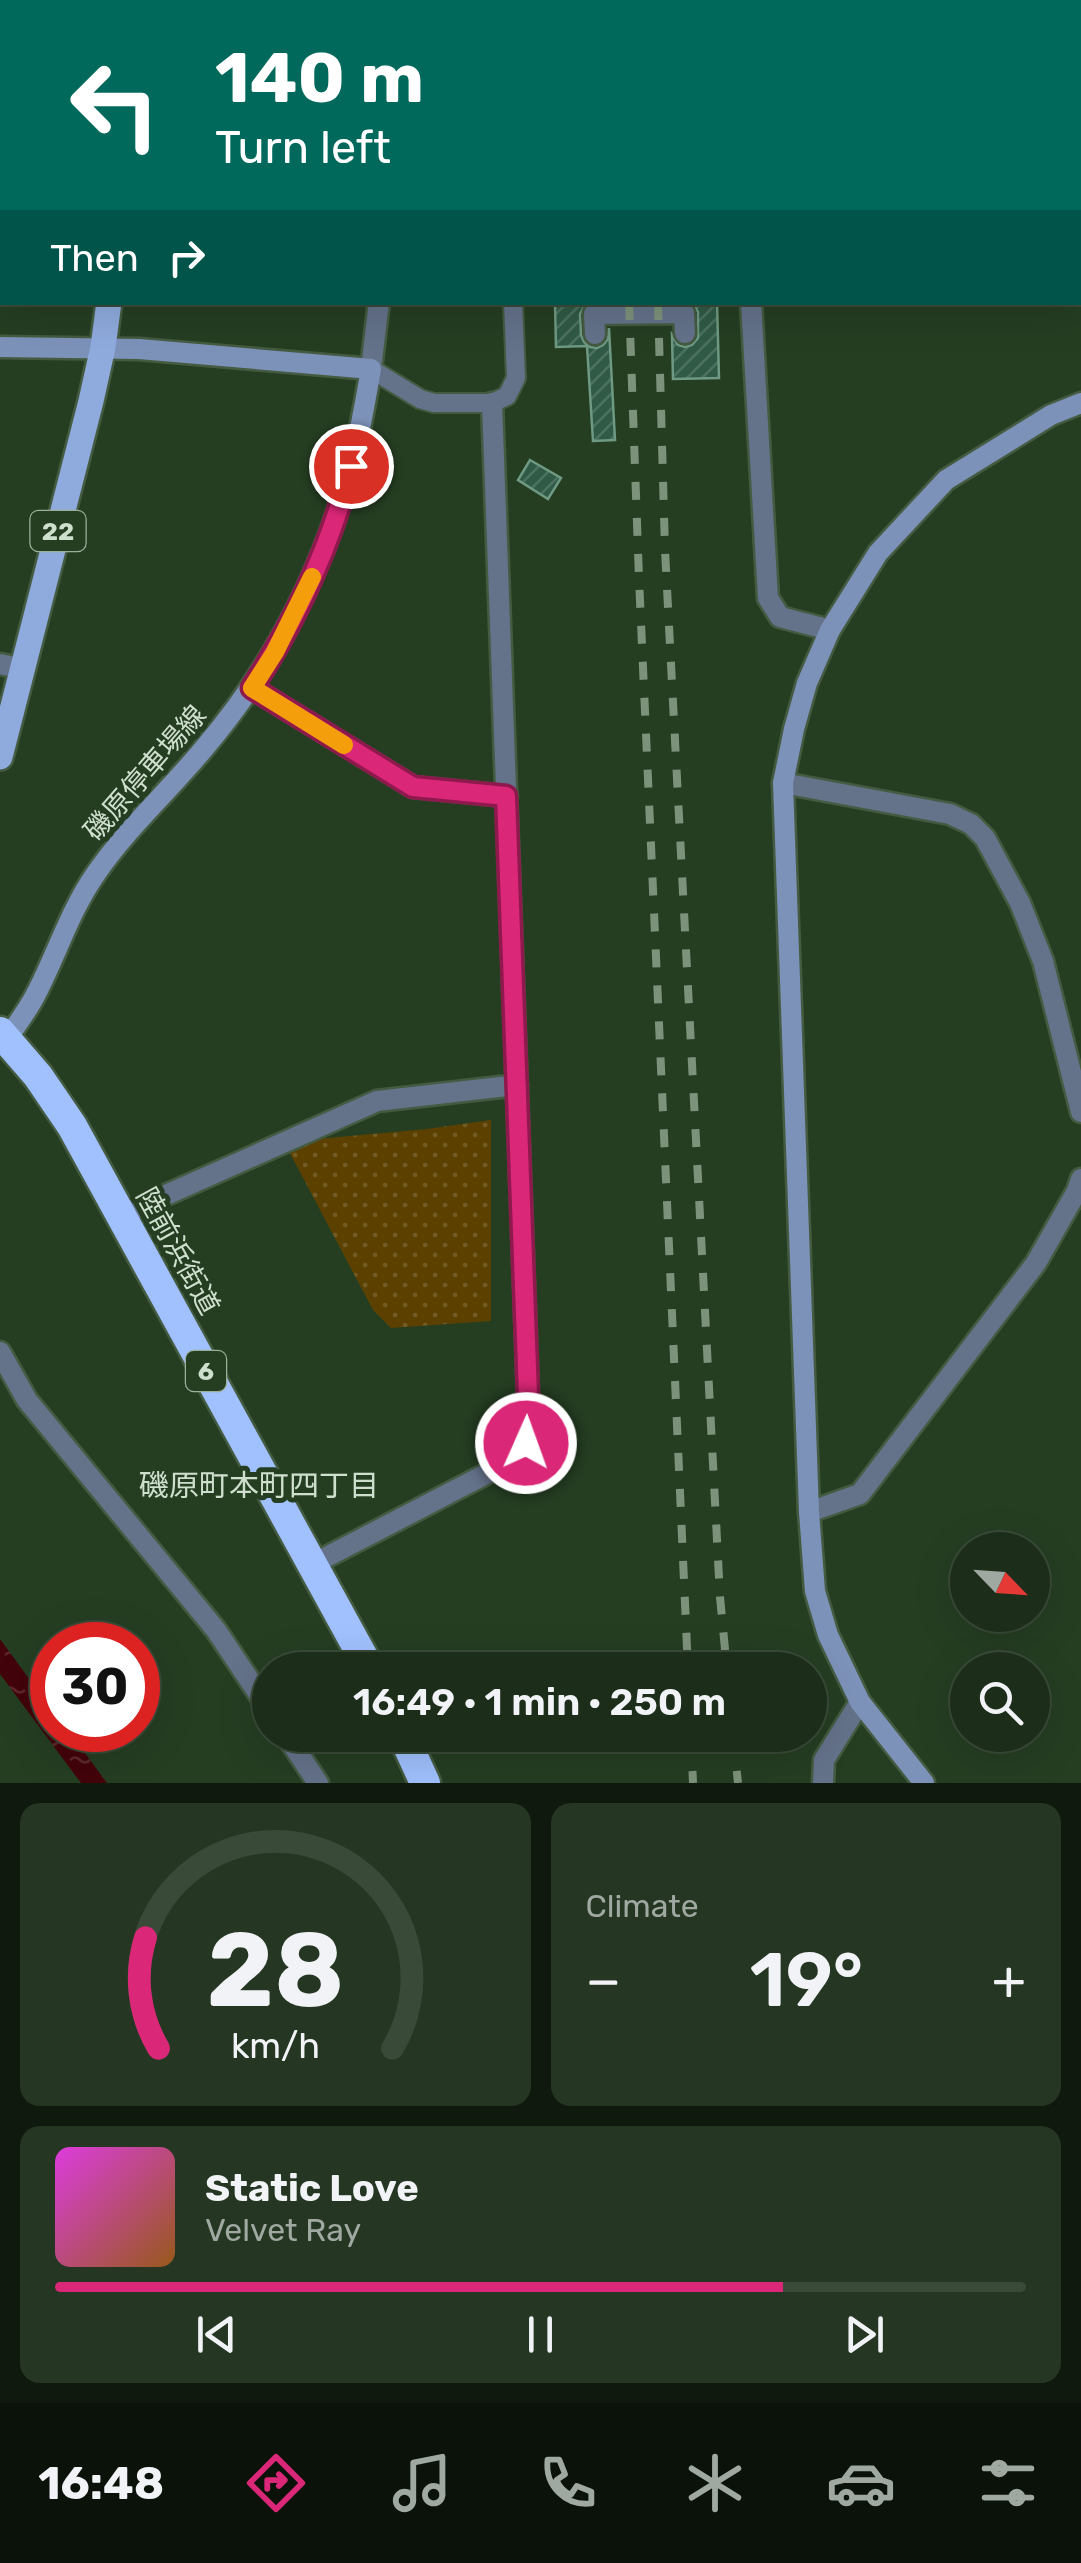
<!DOCTYPE html>
<meta charset="utf-8">
<style>
:root{--surface:#1c2e1a;--page:#253623;--text:#f1f3f6;--muted:#a0a8a2;--line:#3a4a39;--accent:#db2777}
body{margin:0;font-family:Rubik,"Noto Sans JP",sans-serif;background:var(--page);color:var(--text);height:100vh;display:flex;flex-direction:column;font-size:38px;white-space:nowrap}
*{box-sizing:border-box;margin:0}
p{font-size:32px;color:var(--muted)}
.icon{flex:none;width:55px;height:55px;fill:none;stroke:currentColor;stroke-width:2;stroke-linecap:round;stroke-linejoin:round}
.map{position:relative;height:1783px;overflow:hidden}
.panel{display:flex;flex-direction:column;gap:20px;padding:20px;background:#0f190e;flex:1}
.panel>*{flex:none}
.top-card{position:absolute;left:0px;top:0px;width:1082px;height:305px;box-shadow:0 10px 40px #0002,0 0 0 2px var(--line);background:#00695c;color:#fff;overflow:hidden}
.needle{width:65px;rotate:115deg}
.buttons{position:absolute;left:950px;top:1532px;display:grid;gap:20px}
.buttons a{display:grid;place-items:center;width:100px;height:100px;border-radius:50%;background:var(--surface);box-shadow:0 10px 40px #0002,0 0 0 2px var(--line);font-size:50px}
.speed{position:absolute;left:30px;top:1622px;display:flex;gap:20px;font-size:50px;font-weight:700;text-align:center}
.speed>*{display:grid;place-content:center;width:130px;height:130px;border-radius:50%;background:var(--surface);box-shadow:0 10px 40px #0002,0 0 0 2px var(--line);line-height:1}
.speed .limit{border:15px solid #d22;background:#fff;color:#111}
.pin{position:absolute;display:grid;place-items:center;width:85px;height:85px;color:#fff;margin:-42px;border:5px solid #fff;border-radius:50%;box-shadow:0 2px 10px #0007}
.me{position:absolute;width:110px;margin:-55px;rotate:2deg;stroke-linejoin:round;filter:drop-shadow(0 0 8px #0008)}
.turn{display:flex;align-items:center;gap:35px;height:210px;padding:0 50px;font-size:45px}
.turn .icon{width:130px;height:130px;stroke-width:2.5}
.turn b{display:block;font-size:70px;line-height:85px}
.then{display:flex;align-items:center;height:95px;padding:0 50px;background:#0003;gap:20px;font-size:38px}
.big{font-size:75px;font-weight:600;line-height:1.1}
.panel .card{flex:1;display:flex;flex-direction:column;justify-content:center;gap:15px;min-width:0;padding:0 35px;border-radius:20px;background:var(--page)}
.panel .dial{align-items:center;gap:0}
.dial svg{height:260px;overflow:visible;fill:none;stroke:var(--line);stroke-width:7;stroke-linecap:round;text-anchor:middle}
.dial text{fill:var(--text);stroke:none}
.song{display:flex;align-items:center;gap:30px}
.cover{width:120px;height:120px;border-radius:15px;background:linear-gradient(135deg,hsl(300 70% 55%),hsl(30 70% 35%))}
.played{height:10px;border-radius:5px;background:linear-gradient(90deg,var(--accent) 75%,var(--line) 75%)}
.keys{display:flex;justify-content:space-around;direction:ltr}
.heat{display:flex;justify-content:space-between;align-items:center;font-size:55px;direction:ltr}
.panel .tiles{flex:1;display:grid;gap:20px;grid-template-columns:1fr 1fr}
.card:last-child{grid-column:span 2}
.trip{position:absolute;left:252px;top:1652px;width:575px;height:100px;border-radius:50px;background:var(--surface);box-shadow:0 10px 40px #0002,0 0 0 2px var(--line);font-weight:600;line-height:100px;text-align:center}
.tabs{display:flex;height:160px;justify-content:space-around;align-items:center;background:#0b120a;color:var(--muted)}
.tabs .icon{width:70px;height:70px}
.tabs .on{color:var(--accent)}
.tabs b{font-size:45px;color:var(--text)}
.map>svg:first-child{display:block}
</style>
<div class="map">
<svg width="1081" height="1783" viewBox="0 0 1081 1783">
<defs>
<pattern id="park-dots" width="8" height="8" patternUnits="userSpaceOnUse" patternTransform="scale(2.5)"><rect width="8" height="8" fill="#5b4000"/><path d="M2 2h.1M6 6h.1" fill="none" stroke="#725b24" stroke-width="1.8" stroke-linecap="round"/></pattern>
<pattern id="water-ripples" width="26" height="14" patternUnits="userSpaceOnUse" patternTransform="scale(2.5)"><rect width="26" height="14" fill="#43030a"/><path d="M2 4q2-2 4 0t4 0M15 11q2-2 4 0t4 0" fill="none" stroke="#5d272c"/></pattern>
<pattern id="building-hatch" width="6" height="6" patternUnits="userSpaceOnUse" patternTransform="scale(2.5)"><rect width="6" height="6" fill="#305a46"/><path d="M-1 1l2-2M0 6l6-6M5 7l2-2" fill="none" stroke="#4d7160"/></pattern>
</defs>
<rect width="100%" height="100%" fill="#253e22"/>
<polygon fill="url(#park-dots)" points="491,1120 491,1321 391,1328 373,1310 284,1142 427,1129"/>
<polygon fill="url(#water-ripples)" points="0,1639 52,1710 52,1730 68,1730 107,1783 81,1783 0,1674"/>
<g fill="url(#building-hatch)" stroke="#6e9983" stroke-width="2.5">
<polygon points="555,302 587,302 580,314 581,335 584,342 590,347 597,348 603,345 608,339 609,328 615,440 593,441 587,346 556,347"/>
<polygon points="692,302 717,302 719,378 673,379 672,335 678,345 685,347 692,345 698,338 698,312"/>
<polygon points="530,460 561,478 548,499 518,480"/>
</g>
<g fill="none" stroke-linecap="round" stroke-linejoin="round">
<defs>
<g id="lane">
<polyline points="805,0 806,2"/>
<polyline points="902,2 910,0"/>
<polyline points="371,369 420,399 434,403 492,403 507,396 516,378 513,302"/>
</g>
<g id="street">
<polyline points="376,2 376,0"/>
<polyline points="1080,180 1081,180"/>
<polyline points="751,302 768,598 780,617 830,630"/>
<polyline points="595,334 594,314 684,313 685,333"/>
<polyline points="371,369 379,302"/>
<polyline points="0,664 23,669"/>
<polyline points="252,688 413,787 507,796"/>
<polyline points="783,783 950,814 971,824 985,838 1020,903 1043,961 1081,1112"/>
<polyline points="121,1215 377,1101 517,1085"/>
<polyline points="0,1352 27,1400 216,1630 270,1711"/>
<polyline points="809,1512 860,1494 1036,1263 1077,1191 1081,1179"/>
<polyline points="313,1564 509,1462 526,1443 529,1422 492,403"/>
<polyline points="286,1735 318,1783"/>
<polyline points="823,1783 824,1760 860,1702"/>
</g>
<g id="secondary">
<path d="M0,347L139,349L371,369C364,409 357,449 345,488C316,583 270,670 206,746C171,789 128,827 97,872C70,910 57,954 36,994C28,1010 17,1024 7,1039"/>
<polyline points="924,1783 860,1702 828,1635 815,1591 809,1512 783,783 794,729 807,683 830,630 878,553 946,480 1051,415 1081,403"/>
</g>
<g id="primary">
<polyline points="115,2 115,0"/>
<polyline points="0,757 91,401 103,347 109,302"/>
</g>
<g id="highway">
<polyline points="0,1032 38,1076 72,1126 370,1670"/>
<polyline points="403,1735 425,1783"/>
</g>
</defs>
<use href="#lane" stroke="#445b41" stroke-width="22"/>
<use href="#street" stroke="#445b41" stroke-width="25"/>
<use href="#secondary" stroke="#445b41" stroke-width="25"/>
<use href="#primary" stroke="#445b41" stroke-width="30"/>
<use href="#highway" stroke="#445b41" stroke-width="35"/>
<use href="#lane" stroke="#64728a" stroke-width="18"/>
<use href="#street" stroke="#64728a" stroke-width="20"/>
<use href="#secondary" stroke="#7d92b9" stroke-width="20"/>
<use href="#primary" stroke="#8fabdd" stroke-width="25"/>
<use href="#highway" stroke="#a0c1fe" stroke-width="30"/>
<g stroke="#7d927b" stroke-width="8" stroke-dasharray="18 18" stroke-linecap="butt">
<polyline points="614,0 614,2"/>
<polyline points="644,0 644,2"/>
<polyline points="629,302 639,578 688,1670"/>
<polyline points="658,302 665,550 720,1597 727,1670"/>
<polyline points="691,1735 693,1783"/>
<polyline points="733,1735 738,1783"/>
</g>
</g>
<g fill="none" stroke-linecap="round" stroke-linejoin="round">
<defs>
<path id="route" d="M351,466C331,545 296,620 252,688L413,787L506,796L529,1422L526,1443"/>
</defs>
<use href="#route" stroke="#8e194d" stroke-width="25"/>
<use href="#route" stroke="#db2777" stroke-width="18"/>
<polyline stroke="#f59e0b" stroke-width="18" points="312,577 275,652 252,688 344,745"/>
</g>
<g text-anchor="middle" dominant-baseline="central" stroke-width="10" stroke-linejoin="round" paint-order="stroke">
<g fill="#253e22" stroke="#9caf9a" stroke-width="2.5">
<rect x="30.5" y="511" width="55" height="40" rx="8"/>
<rect x="186" y="1351" width="40" height="40" rx="8"/>
</g>
<g font-size="25" font-weight="bold" fill="#cfdfcd">
<text x="58" y="531">22</text>
<text x="206" y="1371">6</text>
</g>
<g font-size="28" fill="#cfdfcd" stroke="#253e22">
<text transform="translate(145 773) rotate(-49)">磯原停車場線</text>
<text transform="translate(178 1251) rotate(61)">陸前浜街道</text>
</g>
<g font-size="30" fill="#cfdfcd" stroke="#253e22">
<text x="259" y="1486">磯原町本町四丁目</text>
</g>
</g>
</svg>
<div class="buttons">
<a><svg class="needle" viewBox="-14 -14 28 28"><path d="M0-13l5 13h-10z" fill="#e53935"/><path d="M0 13l5-13h-10z" fill="#a0a8a2"/></svg></a>
<a><svg class="icon" aria-label="search" viewBox="0 0 24 24"><circle cx="10" cy="10" r="6"/><path d="M15 15l6 6"/></svg></a>
</div>
<div class="speed"><div class="limit">30</div></div>
<div class="pin" style="left:351px;top:466px;background:#d93025"><svg class="icon" aria-label="arrive" viewBox="0 0 24 24"><path d="M6 21V4h12l-3 4 3 4H6"/></svg></div>
<svg class="me" style="left:526px;top:1443px" viewBox="-20 -20 40 40"><circle r="17" fill="#db2777" stroke="#fff" stroke-width="3"/><path d="M0-11L8 9 0 5-8 9z" fill="#fff"/></svg>
<div class="trip">16:49 · 1 min · 250 m</div>
<div class="top-card">
<div class="turn"><svg class="icon" aria-label="left" viewBox="0 0 24 24"><path d="M17 20v-9H6M10 6l-5 5 5 5"/></svg><div><b>140 m</b>Turn left</div></div>
<div class="then">Then<svg class="icon" aria-label="right" viewBox="0 0 24 24"><path d="M7 20v-9h11M14 6l5 5-5 5"/></svg></div>
</div>
</div>
<section class="panel">
<div class="tiles">
<div class="card dial"><svg viewBox="0 0 100 80">
<path d="M14 69A42 42 0 1 1 86 69"/>
<path d="M14 69A42 42 0 0 1 10 35" stroke="#db2777"/>
<text x="50" y="56" font-size="32" font-weight="700">28</text>
<text x="50" y="72" font-size="11">km/h</text>
</svg></div>
<div class="card"><p>Climate</p>
<div class="heat"><a>−</a><b class="big">19°</b><a>+</a></div>
</div>
<div class="card">
<div class="song"><i class="cover"></i><div><b>Static Love</b><p>Velvet Ray</p></div></div>
<div class="played"></div>
<div class="keys"><svg class="icon" aria-label="previous" viewBox="0 0 24 24"><path d="M18 5L8 12l10 7zM5 5v14"/></svg><svg class="icon" aria-label="pause" viewBox="0 0 24 24"><path d="M8 5v14M16 5v14"/></svg><svg class="icon" aria-label="next" viewBox="0 0 24 24"><path d="M6 5l10 7-10 7zM19 5v14"/></svg></div>
</div>
</div>
</section>
<nav class="tabs">
<b>16:48</b>
<svg class="icon on" aria-label="directions" viewBox="0 0 24 24"><path d="M12 3l9 9-9 9-9-9zM9 14v-3h6M13 9l2 2-2 2"/></svg>
<svg class="icon" aria-label="music" viewBox="0 0 24 24"><path d="M9 18V5l10-2v13"/><circle cx="6" cy="18" r="3"/><circle cx="16" cy="16" r="3"/></svg>
<svg class="icon" aria-label="phone" viewBox="0 0 24 24"><path d="M5 4h4l2 5-3 2q2 4 5 5l2-3 5 2v4C11 20 4 13 5 4z"/></svg>
<svg class="icon" aria-label="climate" viewBox="0 0 24 24"><path d="M12 3v18M4 7l16 10M4 17L20 7"/></svg>
<svg class="icon" aria-label="car" viewBox="0 0 24 24"><path d="M5 17H2v-5l4-1 3-4h7l3 4 3 1v5h-3M9 17h6M6 11h13"/><circle cx="7" cy="17" r="2"/><circle cx="17" cy="17" r="2"/></svg>
<svg class="icon" aria-label="filters" viewBox="0 0 24 24"><path d="M4 7h16M4 17h16"/><circle cx="9" cy="7" r="2"/><circle cx="15" cy="17" r="2"/></svg>
</nav>
